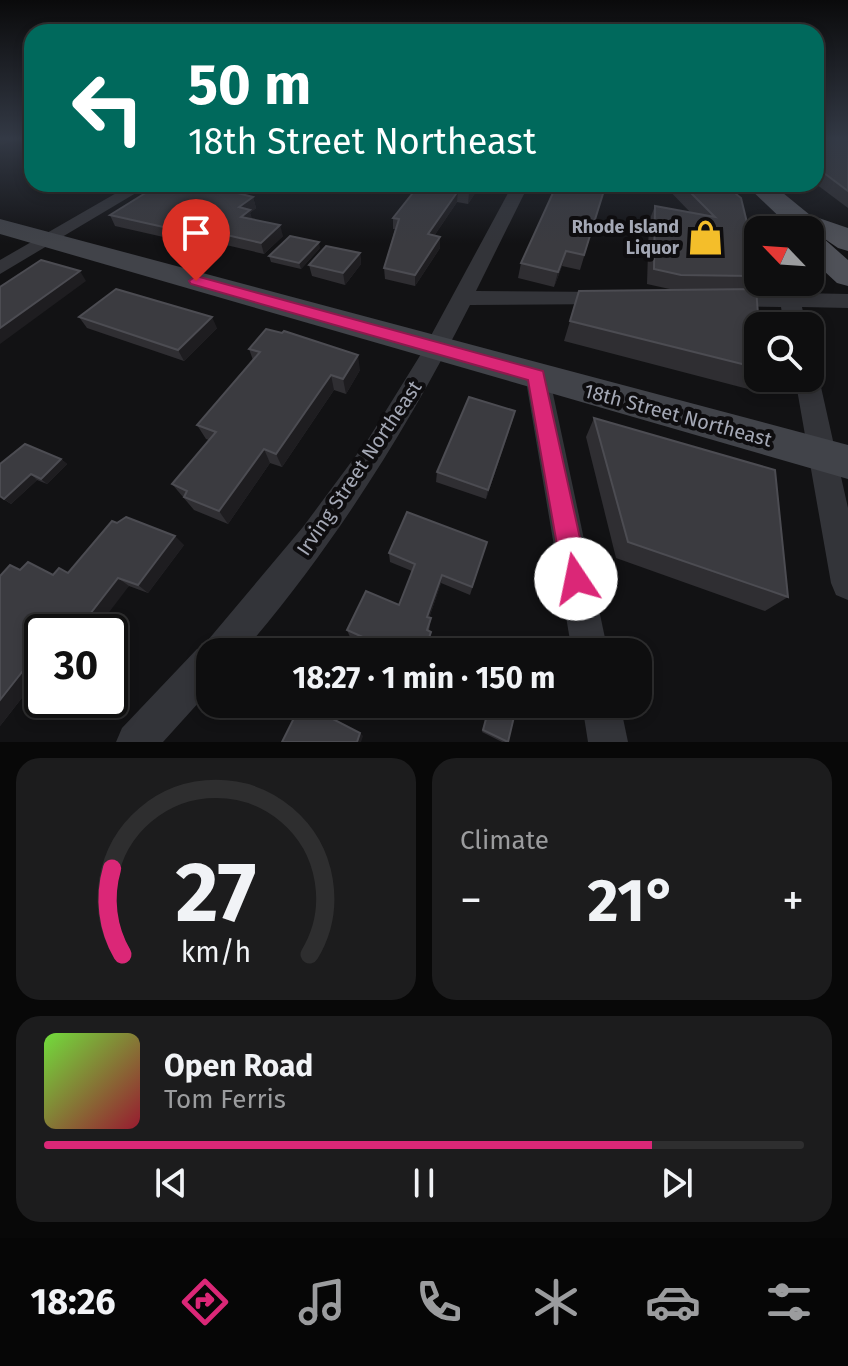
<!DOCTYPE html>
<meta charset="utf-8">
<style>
:root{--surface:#0e0e0f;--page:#1c1c1d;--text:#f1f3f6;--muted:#9b9c9e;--line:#2e2e2f;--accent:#db2777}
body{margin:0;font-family:"Fira Sans",sans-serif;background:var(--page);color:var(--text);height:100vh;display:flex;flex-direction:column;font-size:30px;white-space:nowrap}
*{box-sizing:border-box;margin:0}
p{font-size:26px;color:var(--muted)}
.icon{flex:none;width:44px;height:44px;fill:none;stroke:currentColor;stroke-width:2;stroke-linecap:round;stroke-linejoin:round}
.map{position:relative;height:742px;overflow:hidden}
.side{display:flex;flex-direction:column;gap:16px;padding:16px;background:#080808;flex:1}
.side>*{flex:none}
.banner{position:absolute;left:24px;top:24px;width:800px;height:168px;border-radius:24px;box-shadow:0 4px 12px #0003,0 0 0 2px var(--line);background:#00695c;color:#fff;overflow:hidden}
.needle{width:52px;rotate:295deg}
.buttons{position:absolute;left:744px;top:216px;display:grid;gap:16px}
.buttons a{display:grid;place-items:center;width:80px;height:80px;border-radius:16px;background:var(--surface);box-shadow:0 4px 12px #0003,0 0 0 2px var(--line);font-size:40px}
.speed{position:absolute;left:24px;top:614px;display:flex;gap:16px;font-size:40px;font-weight:700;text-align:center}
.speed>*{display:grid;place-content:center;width:104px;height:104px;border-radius:50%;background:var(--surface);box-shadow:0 4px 12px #0003,0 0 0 2px var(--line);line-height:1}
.speed .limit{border:4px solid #111;border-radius:12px;background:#fff;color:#111}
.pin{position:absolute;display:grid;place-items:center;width:68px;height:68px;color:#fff;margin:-82px -34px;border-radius:50% 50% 50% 0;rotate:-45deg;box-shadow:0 0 8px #0007}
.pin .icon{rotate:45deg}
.me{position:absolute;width:88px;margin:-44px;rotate:349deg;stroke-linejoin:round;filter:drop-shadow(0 0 6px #0008)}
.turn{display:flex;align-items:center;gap:28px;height:168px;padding:0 32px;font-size:36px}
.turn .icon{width:104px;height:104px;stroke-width:2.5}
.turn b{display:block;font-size:56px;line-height:68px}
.big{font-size:60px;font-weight:700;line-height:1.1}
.side .tile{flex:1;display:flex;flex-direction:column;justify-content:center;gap:12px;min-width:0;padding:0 28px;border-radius:24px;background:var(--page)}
.side .dial{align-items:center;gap:0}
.dial svg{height:208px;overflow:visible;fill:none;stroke:var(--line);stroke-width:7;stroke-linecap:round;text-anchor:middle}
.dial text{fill:var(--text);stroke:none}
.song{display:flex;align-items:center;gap:24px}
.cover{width:96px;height:96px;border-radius:12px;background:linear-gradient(135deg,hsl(100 70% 55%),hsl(350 70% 35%))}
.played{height:8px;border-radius:4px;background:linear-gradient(90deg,var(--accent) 80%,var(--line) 80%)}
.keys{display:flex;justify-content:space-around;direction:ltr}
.heat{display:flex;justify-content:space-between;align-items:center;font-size:44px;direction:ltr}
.side .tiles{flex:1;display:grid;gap:16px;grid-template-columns:1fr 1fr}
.tile:last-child{grid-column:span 2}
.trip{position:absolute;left:196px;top:638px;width:456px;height:80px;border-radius:24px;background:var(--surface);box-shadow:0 4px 12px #0003,0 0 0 2px var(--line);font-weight:700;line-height:80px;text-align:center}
.tabs{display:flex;height:128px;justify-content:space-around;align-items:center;background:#060606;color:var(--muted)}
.tabs .icon{width:56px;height:56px}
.tabs .selected{color:var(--accent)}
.tabs b{font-size:36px;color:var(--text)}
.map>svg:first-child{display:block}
</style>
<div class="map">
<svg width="848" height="742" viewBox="0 0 848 742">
<rect width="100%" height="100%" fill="#121214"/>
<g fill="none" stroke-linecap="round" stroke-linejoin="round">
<g fill="#333439" fill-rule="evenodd">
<polygon points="132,184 151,184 0,274 0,260"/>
<path d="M513,184H529L476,291L606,292L616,299L613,304L470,305C407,430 334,546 243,652H210V690L163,742H116L122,728L197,649L203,646L303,527L369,438L421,354Z"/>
<polygon points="777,282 797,282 799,293 848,294 848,308 802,307 806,326 784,326 781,307 727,306 717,299 727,292 779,293"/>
<polygon points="537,366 546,369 549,375 608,652 572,652 525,375 528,369"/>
<polygon points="810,370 816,372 819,378 848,508 848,600 836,595 831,583 795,378 810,378"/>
<polygon points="582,704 620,704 628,742 588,742"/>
</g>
<polygon fill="#414349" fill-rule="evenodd" points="0,219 848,445 848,479 0,234"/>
<polygon fill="#4f5158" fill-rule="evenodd" points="745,184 772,184 810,215 848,228 848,251 838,248 822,237 848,260 848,286 837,283 810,258 810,230 790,227"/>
</g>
<g fill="#2f2e32">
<polygon points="816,139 848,139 848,208 816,184"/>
<polygon points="78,184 101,184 92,189"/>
<polygon points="160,184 227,184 220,189 253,197 256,208 250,213 252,220 283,236 264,254 209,241 203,246 115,226 110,215"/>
<polygon points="391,184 481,184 468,204 457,202 434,236 440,237 440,248 415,286 385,279 384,268 395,229 393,229 393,218 413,193 392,189"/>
<polygon points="606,184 580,270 562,266 554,287 518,278 521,263"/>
<polygon points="663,184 724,184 755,273 746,288 744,288 743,290 758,326 758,376 748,389 564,341 579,291 674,290 647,284 649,221 655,206 690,212"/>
<polygon points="320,248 301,269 271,262 269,256"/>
<polygon points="360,253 361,264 345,285 312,276 309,265"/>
<polygon points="79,317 217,328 184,361 87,328"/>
<polygon points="249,349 360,370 346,394 334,390 282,467 270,463 228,524 194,510 172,484 209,440 206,439 197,425 253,360"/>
<polygon points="515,411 512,422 486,499 436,482 437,472"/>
<polygon points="594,418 788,597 765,611 616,558 586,437"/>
<polygon points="61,459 67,464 47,484 37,480 11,504 0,497 0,464"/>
<polygon points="487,542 470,595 441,583 429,618 431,618 429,631 431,632 431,639 426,652 384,652 350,637 347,630 399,605 412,571 390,562 389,553"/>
<polygon points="184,545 148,593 129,586 42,632 42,672 0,726 20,570 53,575 68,573"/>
<polygon points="490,704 517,704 508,742 502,742 482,732"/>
</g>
<g fill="#1e1d20">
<polygon points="0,139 18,139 0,146"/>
<polygon points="89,184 101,184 92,189"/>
<polygon points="207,184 227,184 209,195 206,185"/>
<polygon points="475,184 481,184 468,204 469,193"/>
<polygon points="458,191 457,202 428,245 428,234"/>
<polygon points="253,197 256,208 250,213 253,221 244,228 239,207"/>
<polygon points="280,225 283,236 264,254 261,243"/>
<polygon points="205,230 209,241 203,246 199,235"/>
<polygon points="440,237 440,248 415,286 415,275"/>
<polygon points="319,242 320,248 301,269 299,263"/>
<polygon points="566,251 562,266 554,287 558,272"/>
<polygon points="360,253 361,264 345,285 343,273"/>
<polygon points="80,271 86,281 0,344 0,328"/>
<polygon points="212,317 217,328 184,361 178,350"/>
<polygon points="358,355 360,370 346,394 343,379"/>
<polygon points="331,375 334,390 282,467 276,454"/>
<polygon points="515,411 512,422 486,499 488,490"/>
<polygon points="264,449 270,463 228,524 219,511"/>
<polygon points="61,459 67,464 47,484 41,479"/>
<polygon points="31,474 37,480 11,504 4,499"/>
<polygon points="175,536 184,545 148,593 138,585"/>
<polygon points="442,575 441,583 427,624 427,617"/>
<polygon points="118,578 129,586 94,632 76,632"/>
<polygon points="431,632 431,639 426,652 424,652"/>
<polygon points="37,653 42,655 42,672 0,726 0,700"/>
<polygon points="360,733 363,736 361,742 357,742"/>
</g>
<g fill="#3b3b40" stroke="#4c4c52" stroke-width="2">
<polygon points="816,139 848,139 848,191 816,167"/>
<polygon points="160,184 207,184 206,185 253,197 239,207 250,210 241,217 280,225 261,243 205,230 199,235 110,215"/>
<polygon points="420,184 475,184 469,193 458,191 428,234 440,237 415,275 384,268 399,219 393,218"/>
<polygon points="557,184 606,184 584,255 566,251 558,272 521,263"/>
<polygon points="682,184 724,184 741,198 752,243 755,273 751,272 751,276 681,275 654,269 655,206 715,217"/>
<polygon points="290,236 319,242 299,263 269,256"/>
<polygon points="326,246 360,253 343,273 309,265"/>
<polygon points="41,260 80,271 0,328 0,287"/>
<polygon points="116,289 212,317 178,350 79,317"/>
<polygon points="756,289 759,326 758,326 758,368 570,321 579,291"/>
<polygon points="266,329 282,333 284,331 358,355 343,379 331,375 276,454 264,449 219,511 184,497 187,491 172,484 216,432 197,425 260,352 249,349"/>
<polygon points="469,397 515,411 488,490 437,472"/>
<polygon points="594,418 775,470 788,597 628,542"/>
<polygon points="25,444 61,459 41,479 31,474 4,499 0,496 0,464"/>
<polygon points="407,512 487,542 472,587 442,575 427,617 431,618 427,630 431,632 424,652 396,652 347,630 366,591 399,605 415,564 389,553"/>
<polygon points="126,517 175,536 138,585 118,578 76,632 42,632 42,656 37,653 0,700 0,576 10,565 20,570 28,562 53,575 59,568 68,573 112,521 117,523"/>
<polygon points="301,704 304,704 360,733 357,742 282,742"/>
<polygon points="490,704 517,704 508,742 483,730"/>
</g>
<linearGradient id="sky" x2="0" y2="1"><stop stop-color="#0a0a0b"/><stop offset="0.57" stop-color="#333945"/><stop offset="1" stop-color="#333945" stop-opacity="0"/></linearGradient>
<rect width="848" height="243" fill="url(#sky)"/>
<polygon fill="#db2777" stroke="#8e194d" stroke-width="2" points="196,276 543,371 589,579 585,588 576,591 567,588 563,579 528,380 191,284 189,281"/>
<defs>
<symbol id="shop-bare" viewBox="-9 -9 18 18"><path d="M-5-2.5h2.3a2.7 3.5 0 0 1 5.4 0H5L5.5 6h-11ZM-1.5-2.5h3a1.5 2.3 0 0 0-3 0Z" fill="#f4be2a" stroke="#0e0d0f" stroke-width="2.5" paint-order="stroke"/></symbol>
</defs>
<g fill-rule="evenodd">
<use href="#shop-bare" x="680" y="212" width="51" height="51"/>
</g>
<g text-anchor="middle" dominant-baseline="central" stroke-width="8" stroke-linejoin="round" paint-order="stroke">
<g font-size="18" font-weight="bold" fill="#a4a8b5" stroke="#0e0d0f" text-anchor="end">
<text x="679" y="227">Rhode Island<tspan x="679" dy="21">Liquor</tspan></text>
</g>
<g font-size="20" fill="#a4a8b5" stroke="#0e0d0f">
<text transform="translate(678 415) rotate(15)">18th Street Northeast</text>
<text transform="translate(359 468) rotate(-56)">Irving Street Northeast</text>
</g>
</g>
</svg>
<div class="buttons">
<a><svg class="needle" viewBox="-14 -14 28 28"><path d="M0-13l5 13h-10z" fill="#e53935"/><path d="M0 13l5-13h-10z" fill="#9b9c9e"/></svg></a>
<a><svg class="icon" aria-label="search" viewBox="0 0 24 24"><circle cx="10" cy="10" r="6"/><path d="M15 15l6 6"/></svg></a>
</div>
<div class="speed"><div class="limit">30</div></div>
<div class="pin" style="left:196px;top:281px;background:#d93025"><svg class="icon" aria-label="arrive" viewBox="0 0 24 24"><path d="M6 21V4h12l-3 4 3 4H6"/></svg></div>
<svg class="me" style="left:576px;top:579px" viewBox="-20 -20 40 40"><circle r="19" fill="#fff"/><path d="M0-13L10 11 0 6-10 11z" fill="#db2777"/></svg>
<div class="trip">18:27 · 1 min · 150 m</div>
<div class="banner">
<div class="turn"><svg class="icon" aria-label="left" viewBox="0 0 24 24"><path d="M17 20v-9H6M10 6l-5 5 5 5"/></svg><div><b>50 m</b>18th Street Northeast</div></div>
</div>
</div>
<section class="side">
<div class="tiles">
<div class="tile dial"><svg viewBox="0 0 100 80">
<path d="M14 69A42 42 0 1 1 86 69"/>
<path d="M14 69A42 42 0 0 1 10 36" stroke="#db2777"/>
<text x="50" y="56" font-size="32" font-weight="700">27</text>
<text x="50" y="72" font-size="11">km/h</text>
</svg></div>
<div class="tile"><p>Climate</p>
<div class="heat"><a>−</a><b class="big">21°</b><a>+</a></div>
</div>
<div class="tile">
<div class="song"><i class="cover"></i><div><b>Open Road</b><p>Tom Ferris</p></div></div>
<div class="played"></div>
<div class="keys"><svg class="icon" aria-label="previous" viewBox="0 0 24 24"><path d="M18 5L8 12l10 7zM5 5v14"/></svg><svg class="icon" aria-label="pause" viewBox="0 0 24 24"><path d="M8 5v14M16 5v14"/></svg><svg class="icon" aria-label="next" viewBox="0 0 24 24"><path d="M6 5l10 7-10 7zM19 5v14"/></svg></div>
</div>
</div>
</section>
<nav class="tabs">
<b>18:26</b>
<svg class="icon selected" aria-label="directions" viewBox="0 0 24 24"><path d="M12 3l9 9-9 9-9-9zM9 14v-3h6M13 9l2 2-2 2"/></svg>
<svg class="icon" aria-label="music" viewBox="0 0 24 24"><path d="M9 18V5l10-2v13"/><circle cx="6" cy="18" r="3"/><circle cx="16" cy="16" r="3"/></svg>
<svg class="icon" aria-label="phone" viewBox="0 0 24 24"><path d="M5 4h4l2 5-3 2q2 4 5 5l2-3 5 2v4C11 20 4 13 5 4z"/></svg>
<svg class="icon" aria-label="climate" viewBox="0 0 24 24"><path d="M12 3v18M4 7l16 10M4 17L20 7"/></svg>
<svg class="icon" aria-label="car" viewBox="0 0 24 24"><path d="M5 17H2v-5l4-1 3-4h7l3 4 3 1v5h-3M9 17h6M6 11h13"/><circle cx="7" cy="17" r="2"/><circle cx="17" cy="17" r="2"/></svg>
<svg class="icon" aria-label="filters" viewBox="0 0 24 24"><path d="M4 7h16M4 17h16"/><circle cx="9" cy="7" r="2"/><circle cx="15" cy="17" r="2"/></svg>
</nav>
